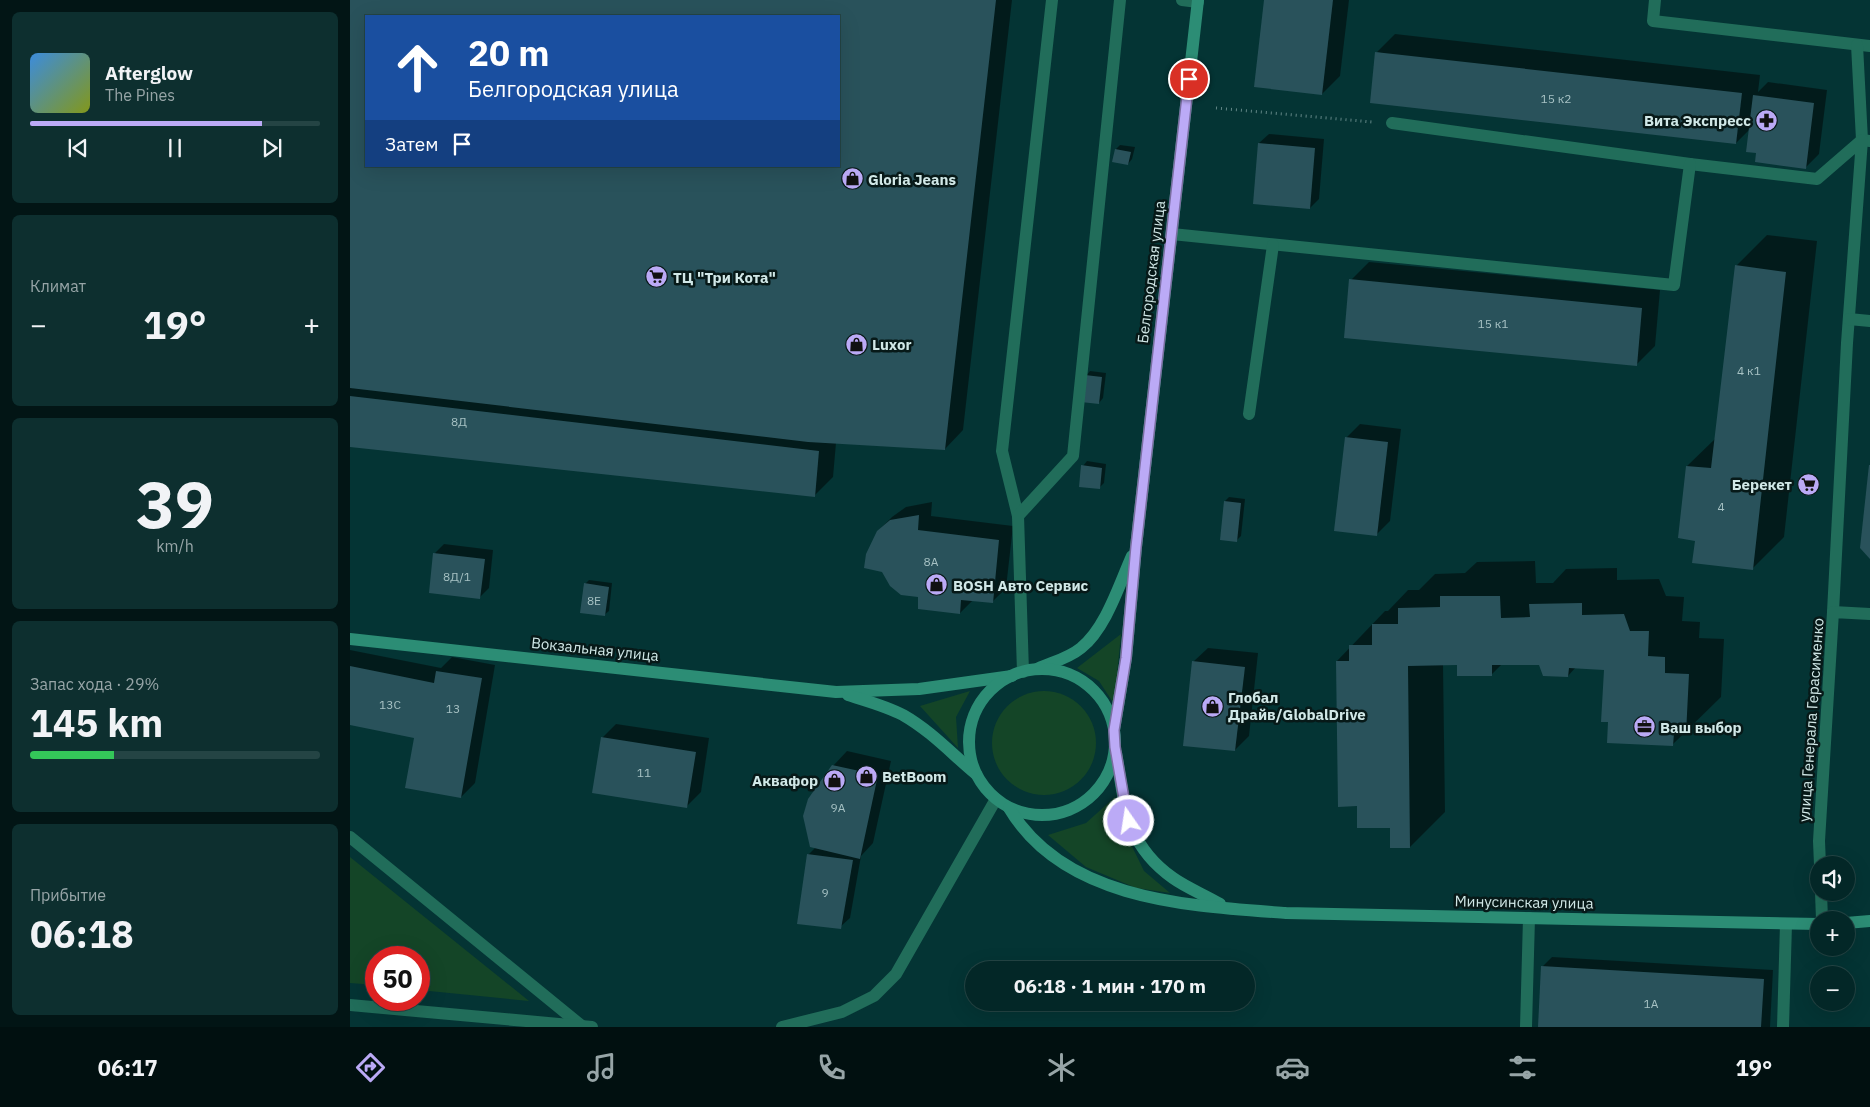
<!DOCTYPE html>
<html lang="ru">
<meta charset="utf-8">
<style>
:root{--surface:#032727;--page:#0d2f2f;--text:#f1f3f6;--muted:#97a5a7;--line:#244444;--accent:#bbaaf6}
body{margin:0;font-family:"IBM Plex Sans",sans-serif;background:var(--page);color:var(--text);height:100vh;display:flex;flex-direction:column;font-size:19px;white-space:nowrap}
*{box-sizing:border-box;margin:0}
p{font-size:16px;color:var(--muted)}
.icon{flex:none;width:28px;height:28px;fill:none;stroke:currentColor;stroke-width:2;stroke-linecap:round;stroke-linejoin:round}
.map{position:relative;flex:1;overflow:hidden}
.details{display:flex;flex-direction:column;gap:12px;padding:12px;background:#021515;width:350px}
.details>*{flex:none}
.hud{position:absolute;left:15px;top:15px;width:475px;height:152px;border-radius:0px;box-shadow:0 5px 20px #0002,0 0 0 1px var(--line);background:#1a4fa0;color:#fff;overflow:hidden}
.controls{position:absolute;left:1460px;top:856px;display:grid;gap:10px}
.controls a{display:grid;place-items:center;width:45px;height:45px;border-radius:50%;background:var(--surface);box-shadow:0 5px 20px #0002,0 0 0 1px var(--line);font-size:25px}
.speed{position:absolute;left:15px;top:946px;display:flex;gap:10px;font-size:25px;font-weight:700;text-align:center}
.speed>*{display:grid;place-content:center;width:65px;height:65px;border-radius:50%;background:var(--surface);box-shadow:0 5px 20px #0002,0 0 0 1px var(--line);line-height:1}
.speed .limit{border:8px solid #d22;background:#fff;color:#111}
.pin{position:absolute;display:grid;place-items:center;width:42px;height:42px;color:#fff;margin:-21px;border:2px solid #fff;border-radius:50%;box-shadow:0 1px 5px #0007}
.me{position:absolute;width:55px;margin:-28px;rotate:347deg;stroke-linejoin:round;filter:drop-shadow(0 0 4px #0008)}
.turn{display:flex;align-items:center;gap:18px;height:105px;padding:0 20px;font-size:22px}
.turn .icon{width:65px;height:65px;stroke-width:2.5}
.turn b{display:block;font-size:35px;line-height:42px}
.then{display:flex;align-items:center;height:48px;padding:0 20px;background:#0003;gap:10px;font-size:19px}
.big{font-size:38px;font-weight:700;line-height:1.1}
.details .tile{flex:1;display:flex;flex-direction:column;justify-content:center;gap:8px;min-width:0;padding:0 18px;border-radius:8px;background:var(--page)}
.details .dial{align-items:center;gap:0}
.dial b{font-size:65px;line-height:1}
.song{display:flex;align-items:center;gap:15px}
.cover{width:60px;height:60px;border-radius:8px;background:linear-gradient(135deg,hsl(210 70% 55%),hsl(70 70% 35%))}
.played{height:5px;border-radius:2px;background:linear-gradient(90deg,var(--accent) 80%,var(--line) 80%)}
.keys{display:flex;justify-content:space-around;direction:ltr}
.heat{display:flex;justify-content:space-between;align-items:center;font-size:28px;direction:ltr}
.charge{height:8px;border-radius:4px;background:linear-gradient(90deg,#34c759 29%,var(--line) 0)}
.trip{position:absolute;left:615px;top:961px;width:290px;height:50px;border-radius:25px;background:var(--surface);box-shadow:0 5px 20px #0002,0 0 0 1px var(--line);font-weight:700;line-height:50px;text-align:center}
.tab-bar{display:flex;height:80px;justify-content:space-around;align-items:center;background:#011010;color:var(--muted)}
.tab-bar .icon{width:35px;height:35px}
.tab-bar .current{color:var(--accent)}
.tab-bar b{font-size:22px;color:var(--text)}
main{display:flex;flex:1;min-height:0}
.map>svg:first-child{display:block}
</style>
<main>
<section class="details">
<div class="tile">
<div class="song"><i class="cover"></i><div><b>Afterglow</b><p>The Pines</p></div></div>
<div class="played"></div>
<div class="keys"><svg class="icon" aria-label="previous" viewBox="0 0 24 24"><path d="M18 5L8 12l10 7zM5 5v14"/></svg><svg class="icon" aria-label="pause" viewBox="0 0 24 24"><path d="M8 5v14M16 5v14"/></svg><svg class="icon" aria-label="next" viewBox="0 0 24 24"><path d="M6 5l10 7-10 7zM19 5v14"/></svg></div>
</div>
<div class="tile"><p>Климат</p>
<div class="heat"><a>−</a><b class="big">19°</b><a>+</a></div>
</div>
<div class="tile dial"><b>39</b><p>km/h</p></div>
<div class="tile"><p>Запас хода · 29%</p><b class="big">145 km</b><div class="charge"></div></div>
<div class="tile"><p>Прибытие</p><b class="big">06:18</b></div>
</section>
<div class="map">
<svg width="1520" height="1027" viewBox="0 0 1520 1027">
<rect width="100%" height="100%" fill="#043434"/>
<g fill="#144527">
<polygon points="771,634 764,704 749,681 727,668"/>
<polygon points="620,691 606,717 608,748 570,706"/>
<circle cx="694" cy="743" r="52"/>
<polygon points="765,797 773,828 794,871 820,893 786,888 736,867 698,835 736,823"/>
<polygon points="0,857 179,1001 69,990 69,958 26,958 26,985 0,983"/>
</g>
<g fill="#0007" fill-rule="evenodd">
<path d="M0,0H662L613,430L595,449L486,443L483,477L465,495L0,446ZM16,16H489V166H16Z"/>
<polygon points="915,0 999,0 990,76 972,94"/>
<polygon points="1045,34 1410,75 1408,92 1418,82 1477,90 1469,154 1455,168 1407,152 1400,129 1386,143 1027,52"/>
<polygon points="919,134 974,139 969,199 960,208 909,143"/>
<polygon points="770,145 785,147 782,159 778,164 766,149"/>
<polygon points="1417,235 1467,241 1434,537 1403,568 1346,540 1337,466 1366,438 1386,266"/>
<polygon points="1019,262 1310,290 1305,346 1286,365 1001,280"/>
<polygon points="740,371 756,373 753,398 749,403 736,376"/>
<polygon points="1010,424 1051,429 1040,521 1026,535 996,438"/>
<polygon points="737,461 756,464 754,483 749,488 733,466"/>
<polygon points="879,497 895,499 891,536 887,540 875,501"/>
<polygon points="582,502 581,516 663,526 656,588 642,602 623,600 610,613 570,596 528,531 542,517 556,507"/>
<polygon points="94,544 143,550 139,588 130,597 85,553"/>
<polygon points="1185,561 1186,583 1203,583 1216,569 1267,568 1267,580 1309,579 1316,596 1334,597 1332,621 1350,622 1349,638 1374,639 1371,697 1322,745 1260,721 1255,669 1226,667 1218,676 1190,663 1152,664 1142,674 1109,664 1093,664 1095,812 1060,847 1041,826 1008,805 987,661 1035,611 1038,611 1058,590 1069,590 1085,574 1115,573 1127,562"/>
<polygon points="239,580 262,583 259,611 254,615 235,584"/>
<polygon points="858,648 908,653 899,736 885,750 843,662"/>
<polygon points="0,650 91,668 102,657 145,665 125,783 111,797 66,737 0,724"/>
<polygon points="266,724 359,738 351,792 337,806 252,738"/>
<polygon points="497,751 541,761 523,843 511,856 500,918 490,927 458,855 466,847 483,766"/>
<polygon points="1202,957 1423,970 1420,1027 1189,1027 1192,967"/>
</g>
<g fill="#29525b" fill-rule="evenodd">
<path d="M0,0H646L595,450L458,442L0,388ZM16,16H489V166H16Z"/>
<polygon points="914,0 983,0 972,95 904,87"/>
<polygon points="1025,52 1392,93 1386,144 1020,103"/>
<polygon points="1403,95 1464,103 1456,169 1405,162 1406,153 1396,152"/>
<polygon points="908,143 965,148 960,209 903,204"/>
<polygon points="765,149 781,152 778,165 762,162"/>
<polygon points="1385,265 1436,272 1403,570 1342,563 1345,541 1328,538 1336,466 1361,468"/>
<polygon points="999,279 1292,308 1287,366 994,338"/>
<polygon points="735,375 752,377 749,404 731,402"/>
<polygon points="0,396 469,451 465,497 0,447"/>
<polygon points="995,437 1038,442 1027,536 984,531"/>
<polygon points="731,465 752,468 750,489 729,487"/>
<polygon points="1519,465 1520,465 1520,559 1510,548"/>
<polygon points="874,501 891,503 887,542 870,540"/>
<polygon points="569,515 568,530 649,540 643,603 611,600 610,614 568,609 568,597 551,595 540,586 532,572 514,568 516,554 527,531 540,520"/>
<polygon points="83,553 135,559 130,599 79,593"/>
<polygon points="234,583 259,587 255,616 230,613"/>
<polygon points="1090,596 1150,596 1151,618 1180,617 1179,604 1232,603 1232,615 1274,614 1280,631 1299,631 1298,656 1315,657 1315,673 1339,674 1336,734 1324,733 1323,746 1257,743 1258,722 1251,722 1254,670 1219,668 1218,677 1193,676 1189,665 1142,665 1142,676 1107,676 1107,665 1058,666 1060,848 1040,848 1040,828 1007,828 1007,806 988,807 986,661 999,661 999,645 1022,645 1022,624 1048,624 1048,608 1090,607"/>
<polygon points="842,661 895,667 885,751 833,746"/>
<polygon points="0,666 84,683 86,671 132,678 111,798 55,788 64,738 0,725"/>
<polygon points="251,737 346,752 337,808 242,793"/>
<polygon points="482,765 528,775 510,859 460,847 453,816 458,799"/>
<polygon points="457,854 503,860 491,929 447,924"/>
<polygon points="1191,966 1414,979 1411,1027 1188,1027"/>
</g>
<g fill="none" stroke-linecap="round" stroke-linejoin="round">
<polyline stroke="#628686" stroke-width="3" stroke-dasharray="1 4" stroke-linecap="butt" points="866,108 1022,122"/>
<g stroke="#216d5a" stroke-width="12">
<polyline points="832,0 848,2"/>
<polyline points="1305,0 1303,21 1520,46"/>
<polyline points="1507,45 1512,140 1520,141"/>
<polyline points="1042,123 1340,164 1467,179 1512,140 1497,343 1483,612"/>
<polyline points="822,234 1324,285 1340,164"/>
<polyline points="1499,319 1520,321"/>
<polyline points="899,414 923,245"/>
<polyline points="668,516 652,451 702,0"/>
<polyline points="673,672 668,516 723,456 770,0"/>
<polyline points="0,837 233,1027"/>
<polyline points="1176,1027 1179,918"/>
<polyline points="1433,1027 1436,924"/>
</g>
<g stroke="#216d5a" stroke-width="12">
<polyline points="1470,865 1469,841 1483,612 1520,614"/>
<polyline points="1471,892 1472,920"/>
<polyline points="0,1005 242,1027"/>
<polyline points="432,1027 492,1012 524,996 546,974 646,799"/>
</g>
<g stroke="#2c8d75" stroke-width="12">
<polyline points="0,639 486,692 569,689 662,676"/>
<path d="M689,668C703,662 719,658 731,648C756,628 769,585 782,556"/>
<circle cx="692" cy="742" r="73"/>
<path d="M498,695C517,701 536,706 553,715C581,731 602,754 626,774"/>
<polyline points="764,730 776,658 786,547 848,0"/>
<path d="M766,753C775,805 775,844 823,878C837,888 855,895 870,904"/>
<path d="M659,808C714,901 840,906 936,913L1469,924"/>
<polyline points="1496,923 1520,921"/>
</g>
</g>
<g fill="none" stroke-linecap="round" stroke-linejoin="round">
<defs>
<polyline id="route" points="779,821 776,810 765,747 764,730 776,658 786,547 839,79"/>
</defs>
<use href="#route" stroke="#7a6ea0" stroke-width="12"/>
<use href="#route" stroke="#bbaaf6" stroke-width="9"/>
</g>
<defs>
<symbol id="pharmacy-disc" viewBox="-11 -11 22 22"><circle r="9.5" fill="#bbaaf6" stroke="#071918"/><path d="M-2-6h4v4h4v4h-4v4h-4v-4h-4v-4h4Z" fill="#111"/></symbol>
<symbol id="shop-disc" viewBox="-11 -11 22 22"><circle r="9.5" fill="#bbaaf6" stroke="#071918"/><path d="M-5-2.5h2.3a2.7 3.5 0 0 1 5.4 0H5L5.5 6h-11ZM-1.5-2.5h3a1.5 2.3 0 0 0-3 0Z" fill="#111"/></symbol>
<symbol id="supermarket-disc" viewBox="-11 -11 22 22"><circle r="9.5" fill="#bbaaf6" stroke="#071918"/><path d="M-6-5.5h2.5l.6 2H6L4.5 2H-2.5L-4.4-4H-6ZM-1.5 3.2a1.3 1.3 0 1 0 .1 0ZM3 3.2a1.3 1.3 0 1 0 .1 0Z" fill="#111"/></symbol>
<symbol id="office-disc" viewBox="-11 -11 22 22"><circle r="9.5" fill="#bbaaf6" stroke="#071918"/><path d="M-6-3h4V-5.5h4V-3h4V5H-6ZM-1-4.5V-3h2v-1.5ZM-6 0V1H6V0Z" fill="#111"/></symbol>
</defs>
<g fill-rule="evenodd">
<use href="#pharmacy-disc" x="1404" y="108" width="25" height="25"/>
<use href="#shop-disc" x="490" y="166" width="25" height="25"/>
<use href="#supermarket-disc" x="294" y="264" width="25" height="25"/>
<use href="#shop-disc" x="494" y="332" width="25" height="25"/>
<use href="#supermarket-disc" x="1446" y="472" width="25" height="25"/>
<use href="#shop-disc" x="574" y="572" width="25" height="25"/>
<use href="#shop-disc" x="850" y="694" width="25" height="25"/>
<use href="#office-disc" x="1282" y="714" width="25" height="25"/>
<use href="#shop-disc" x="504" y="764" width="25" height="25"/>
<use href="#shop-disc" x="472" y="768" width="25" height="25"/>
</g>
<g text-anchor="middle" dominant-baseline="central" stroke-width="5" stroke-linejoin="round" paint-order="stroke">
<g font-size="12" fill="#a7c2c4">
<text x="1206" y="98">15 к2</text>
<text x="1143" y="323">15 к1</text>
<text x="1399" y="370">4 к1</text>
<text x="109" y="421">8Д</text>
<text x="1371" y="506">4</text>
<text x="581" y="561">8А</text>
<text x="107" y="576">8Д/1</text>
<text x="244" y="600">8Е</text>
<text x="40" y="704">13С</text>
<text x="103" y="708">13</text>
<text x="294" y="772">11</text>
<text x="488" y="807">9А</text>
<text x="475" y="892">9</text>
<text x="1301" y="1003">1А</text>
</g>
<g font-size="15" font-weight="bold" fill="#d1e8e7" stroke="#071918" text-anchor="start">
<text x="1401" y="120" text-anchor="end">Вита Экспресс</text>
<text x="518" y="179">Gloria Jeans</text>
<text x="323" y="277">ТЦ "Три Кота"</text>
<text x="522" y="344">Luxor</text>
<text x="1442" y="484" text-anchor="end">Берекет</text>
<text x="603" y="585">BOSH Авто Сервис</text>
<text x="878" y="697">Глобал<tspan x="878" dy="17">Драйв/GlobalDrive</tspan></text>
<text x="1310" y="727">Ваш выбор</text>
<text x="532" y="776">BetBoom</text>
<text x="468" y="780" text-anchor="end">Аквафор</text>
</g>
<g font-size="15" fill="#d1e8e7" stroke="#071918">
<text transform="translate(801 272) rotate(-83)">Белгородская улица</text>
<text transform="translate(245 649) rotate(6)">Вокзальная улица</text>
<text transform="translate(1461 720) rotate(-86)">улица Генерала Герасименко</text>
<text transform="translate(1174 902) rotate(1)">Минусинская улица</text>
</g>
</g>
</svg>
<div class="controls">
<a><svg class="icon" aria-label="sound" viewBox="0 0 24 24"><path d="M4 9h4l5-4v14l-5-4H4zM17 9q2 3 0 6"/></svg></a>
<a>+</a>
<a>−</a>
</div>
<div class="speed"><div class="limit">50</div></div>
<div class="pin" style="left:839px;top:79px;background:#d93025"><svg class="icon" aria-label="arrive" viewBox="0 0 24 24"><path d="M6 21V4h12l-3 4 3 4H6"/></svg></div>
<svg class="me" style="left:779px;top:821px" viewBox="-20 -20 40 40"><circle r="17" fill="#bbaaf6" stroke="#fff" stroke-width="3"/><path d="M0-11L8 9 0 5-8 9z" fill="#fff"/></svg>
<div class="trip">06:18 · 1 мин · 170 m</div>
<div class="hud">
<div class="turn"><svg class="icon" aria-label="ahead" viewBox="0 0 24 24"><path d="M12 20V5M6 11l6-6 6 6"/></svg><div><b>20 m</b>Белгородская улица</div></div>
<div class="then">Затем<svg class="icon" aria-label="arrive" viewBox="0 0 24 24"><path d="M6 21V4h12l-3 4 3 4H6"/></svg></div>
</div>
</div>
</main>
<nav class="tab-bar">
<b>06:17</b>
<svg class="icon current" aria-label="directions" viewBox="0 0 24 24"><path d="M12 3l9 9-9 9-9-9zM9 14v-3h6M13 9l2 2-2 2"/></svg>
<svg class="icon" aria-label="music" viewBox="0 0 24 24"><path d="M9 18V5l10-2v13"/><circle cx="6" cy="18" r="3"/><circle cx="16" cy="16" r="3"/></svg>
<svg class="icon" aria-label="phone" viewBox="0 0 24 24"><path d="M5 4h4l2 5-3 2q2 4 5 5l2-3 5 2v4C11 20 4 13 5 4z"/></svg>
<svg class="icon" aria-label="climate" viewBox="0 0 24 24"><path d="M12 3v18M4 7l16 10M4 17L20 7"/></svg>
<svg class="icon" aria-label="car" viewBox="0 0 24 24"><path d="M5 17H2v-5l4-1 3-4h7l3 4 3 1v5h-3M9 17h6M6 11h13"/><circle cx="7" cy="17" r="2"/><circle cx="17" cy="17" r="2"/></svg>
<svg class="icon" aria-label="filters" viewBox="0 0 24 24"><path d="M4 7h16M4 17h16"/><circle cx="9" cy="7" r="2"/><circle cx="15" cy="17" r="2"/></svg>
<b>19°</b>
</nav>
